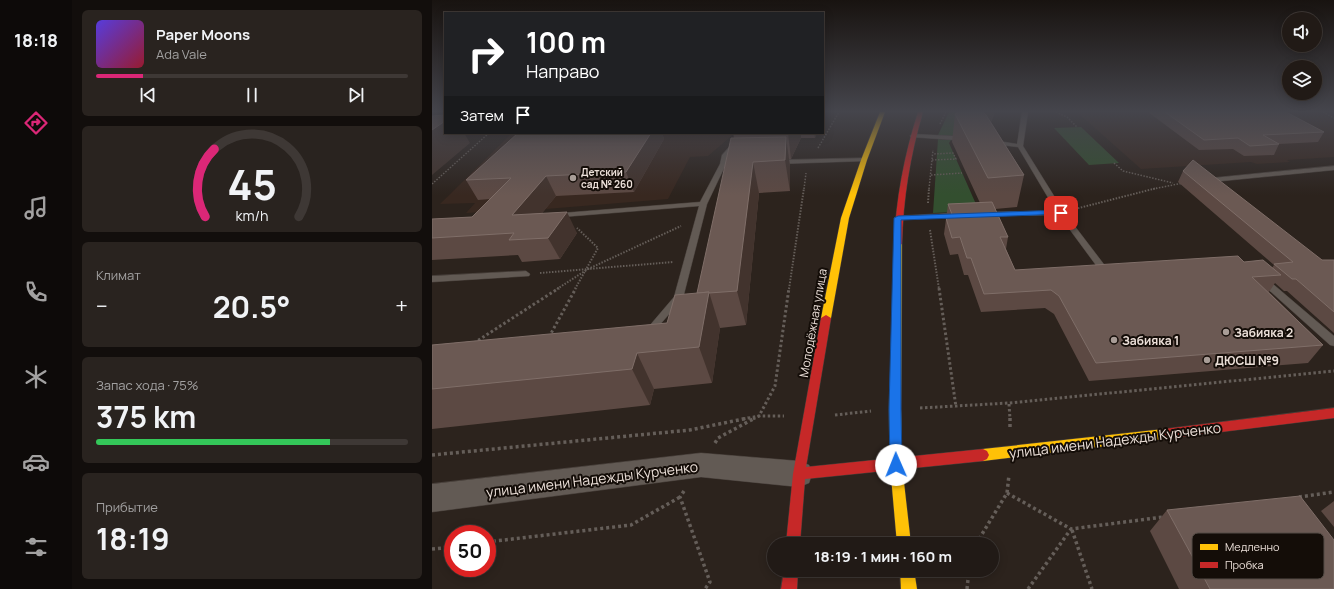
<!DOCTYPE html>
<html lang="ru">
<meta charset="utf-8">
<style>
:root{--surface:#211a16;--page:#29231f;--text:#f1f3f6;--muted:#a2a1a1;--line:#3e3835;--accent:#db2777}
body{margin:0;font-family:Manrope,sans-serif;background:var(--page);color:var(--text);height:100vh;display:flex;flex-direction:column;font-size:15px;white-space:nowrap}
*{box-sizing:border-box;margin:0}
p{font-size:13px;color:var(--muted)}
.icon{flex:none;width:22px;height:22px;fill:none;stroke:currentColor;stroke-width:2;stroke-linecap:round;stroke-linejoin:round}
.map{position:relative;flex:1;overflow:hidden}
.details{display:flex;flex-direction:column;gap:10px;padding:10px;background:#120e0c;width:360px}
.details>*{flex:none}
.banner{position:absolute;left:12px;top:12px;width:380px;height:122px;border-radius:0px;box-shadow:0 2px 10px #0003,0 0 0 1px var(--line);background:#202124;color:#fff;overflow:hidden}
.fabs{position:absolute;left:850px;top:12px;display:grid;gap:8px}
.fabs a{display:grid;place-items:center;width:40px;height:40px;border-radius:50%;background:var(--surface);box-shadow:0 2px 10px #0003,0 0 0 1px var(--line);font-size:20px}
.speed{position:absolute;left:12px;top:525px;display:flex;gap:8px;font-size:20px;font-weight:700;text-align:center}
.speed>*{display:grid;place-content:center;width:52px;height:52px;border-radius:50%;background:var(--surface);box-shadow:0 2px 10px #0003,0 0 0 1px var(--line);line-height:1}
.speed .limit{border:6px solid #d22;background:#fff;color:#111}
.pin{position:absolute;display:grid;place-items:center;width:34px;height:34px;color:#fff;margin:-17px;border-radius:8px;box-shadow:0 2px 6px #0006}
.me{position:absolute;width:44px;margin:-22px;rotate:359deg;stroke-linejoin:round;filter:drop-shadow(0 0 3px #0008)}
.turn{display:flex;align-items:center;gap:14px;height:84px;padding:0 16px;font-size:18px}
.turn .icon{width:52px;height:52px;stroke-width:2.5}
.turn b{display:block;font-size:28px;line-height:34px}
.then{display:flex;align-items:center;height:38px;padding:0 16px;background:#0003;gap:8px;font-size:15px}
.big{font-size:30px;font-weight:700;line-height:1.1}
.details .widget{flex:1;display:flex;flex-direction:column;justify-content:center;gap:6px;min-width:0;padding:0 14px;border-radius:6px;background:var(--page)}
.details .dial{align-items:center;gap:0}
.dial svg{height:104px;overflow:visible;fill:none;stroke:var(--line);stroke-width:7;stroke-linecap:round;text-anchor:middle}
.dial text{fill:var(--text);stroke:none}
.song{display:flex;align-items:center;gap:12px}
.cover{width:48px;height:48px;border-radius:6px;background:linear-gradient(135deg,hsl(250 70% 55%),hsl(350 70% 35%))}
.played{height:4px;border-radius:2px;background:linear-gradient(90deg,var(--accent) 15%,var(--line) 15%)}
.keys{display:flex;justify-content:space-around;direction:ltr}
.heat{display:flex;justify-content:space-between;align-items:center;font-size:22px;direction:ltr}
.charge{height:6px;border-radius:3px;background:linear-gradient(90deg,#34c759 75%,var(--line) 0)}
.trip{position:absolute;left:335px;top:537px;width:232px;height:40px;border-radius:20px;background:var(--surface);box-shadow:0 2px 10px #0003,0 0 0 1px var(--line);font-weight:700;line-height:40px;text-align:center}
main{display:flex;flex:1;min-height:0}
.tabs{display:flex;flex-direction:column;width:72px;justify-content:space-around;align-items:center;background:#0d0a09;color:var(--muted)}
.tabs .icon{width:28px;height:28px}
.tabs .current{color:var(--accent)}
.tabs b{font-size:18px;color:var(--text)}
.map>svg:first-child{display:block}
</style>
<main>
<nav class="tabs">
<b>18:18</b>
<svg class="icon current" aria-label="directions" viewBox="0 0 24 24"><path d="M12 3l9 9-9 9-9-9zM9 14v-3h6M13 9l2 2-2 2"/></svg>
<svg class="icon" aria-label="music" viewBox="0 0 24 24"><path d="M9 18V5l10-2v13"/><circle cx="6" cy="18" r="3"/><circle cx="16" cy="16" r="3"/></svg>
<svg class="icon" aria-label="phone" viewBox="0 0 24 24"><path d="M5 4h4l2 5-3 2q2 4 5 5l2-3 5 2v4C11 20 4 13 5 4z"/></svg>
<svg class="icon" aria-label="climate" viewBox="0 0 24 24"><path d="M12 3v18M4 7l16 10M4 17L20 7"/></svg>
<svg class="icon" aria-label="car" viewBox="0 0 24 24"><path d="M5 17H2v-5l4-1 3-4h7l3 4 3 1v5h-3M9 17h6M6 11h13"/><circle cx="7" cy="17" r="2"/><circle cx="17" cy="17" r="2"/></svg>
<svg class="icon" aria-label="filters" viewBox="0 0 24 24"><path d="M4 7h16M4 17h16"/><circle cx="9" cy="7" r="2"/><circle cx="15" cy="17" r="2"/></svg>
</nav>
<section class="details">
<div class="widget">
<div class="song"><i class="cover"></i><div><b>Paper Moons</b><p>Ada Vale</p></div></div>
<div class="played"></div>
<div class="keys"><svg class="icon" aria-label="previous" viewBox="0 0 24 24"><path d="M18 5L8 12l10 7zM5 5v14"/></svg><svg class="icon" aria-label="pause" viewBox="0 0 24 24"><path d="M8 5v14M16 5v14"/></svg><svg class="icon" aria-label="next" viewBox="0 0 24 24"><path d="M6 5l10 7-10 7zM19 5v14"/></svg></div>
</div>
<div class="widget dial"><svg viewBox="0 0 100 80">
<path d="M14 69A42 42 0 1 1 86 69"/>
<path d="M14 69A42 42 0 0 1 21 17" stroke="#db2777"/>
<text x="50" y="56" font-size="32" font-weight="700">45</text>
<text x="50" y="72" font-size="11">km/h</text>
</svg></div>
<div class="widget"><p>Климат</p>
<div class="heat"><a>−</a><b class="big">20.5°</b><a>+</a></div>
</div>
<div class="widget"><p>Запас хода · 75%</p><b class="big">375 km</b><div class="charge"></div></div>
<div class="widget"><p>Прибытие</p><b class="big">18:19</b></div>
</section>
<div class="map">
<svg width="902" height="589" viewBox="0 0 902 589">
<rect width="100%" height="100%" fill="#2c231d"/>
<g fill="#382820">
<polygon points="886,112 902,120 902,157 855,160 858,162 825,164 819,162 709,169 646,113"/>
<polygon points="80,133 303,133 276,156 258,157 236,199 114,209 34,213 43,203 8,204"/>
</g>
<g fill="#334f2f">
<polygon points="517,112 535,112 520,137 506,135"/>
<polygon points="649,127 687,163 657,165 622,128"/>
<polygon points="506,139 519,140 517,143 547,211 501,213"/>
</g>
<g fill="none" stroke-linecap="round" stroke-linejoin="round">
<defs>
<g id="lane">
<polygon points="590,112 596,112 591,146 632,212 674,267 680,268 681,270 680,272 669,272 627,215 555,216 551,214 555,212 624,211 586,147 560,144 557,142 560,140 585,144"/>
<polygon points="310,133 316,133 296,155 295,162 304,162 307,164 304,166 293,166 275,204 251,298 219,335 213,335 211,333 213,331 242,297 267,206 130,217 126,215 130,213 268,202 288,164 290,155"/>
<polygon points="481,134 522,136 525,138 522,140 479,137 478,136"/>
<polygon points="432,158 435,160 434,161 345,164 342,162 345,160"/>
<polygon points="902,166 902,170 780,182 777,180 780,178"/>
<polygon points="526,213 530,215 529,217 466,220 462,218 466,216"/>
<polygon points="94,271 98,274 97,276 0,282 0,276"/>
<polygon points="832,278 835,279 902,336 902,346 898,345 829,283 828,281"/>
</g>
<polygon id="street" points="269,453 367,461 377,465 380,474 377,483 367,487 269,477 0,512 0,484"/>
<g id="slow">
<polygon points="448,112 453,112 435,160 417,218 399,318 394,321 389,318 409,218 429,160"/>
<polygon points="463,242 466,242 470,244 469,409 470,465 479,544 465,544 458,465 457,409"/>
<polygon points="732,429 736,430 738,434 736,438 732,439 551,461 547,459 545,455 547,451 551,449"/>
<polygon points="468,570 482,570 485,589 469,589"/>
</g>
<g id="jam">
<path d="M486,112H491C478,156 471,199 470,244L466,246L462,244C464,199 472,156 486,112Z"/>
<polygon points="394,315 399,318 374,467 551,449 555,451 557,455 555,459 551,461 373,479 368,544 354,544 361,474 389,318"/>
<polygon points="902,408 902,418 732,439 728,438 726,434 728,430 732,429"/>
<polygon points="352,570 366,570 365,589 349,589"/>
</g>
</defs>
<use href="#lane" stroke="#473f3a" stroke-width="1"/>
<use href="#street" stroke="#473f3a" stroke-width="1"/>
<use href="#slow" stroke="#473f3a" stroke-width="1"/>
<use href="#jam" stroke="#473f3a" stroke-width="1"/>
<g stroke="#655e59" stroke-width="1.5" stroke-dasharray="1.5 1.5" stroke-linecap="butt">
<polyline points="624,112 635,117 645,127"/>
<polyline points="891,112 902,118"/>
<polyline points="508,124 514,112"/>
<polyline points="386,148 407,112"/>
<polyline points="500,160 524,159 521,153 501,154"/>
<polyline points="682,163 691,171 741,183"/>
<polyline points="499,175 530,173"/>
<polyline points="0,184 57,133"/>
<polyline points="372,189 374,173"/>
<polyline points="497,189 501,150"/>
<polyline points="721,189 751,183"/>
</g>
<g stroke="#655e59" stroke-width="2" stroke-dasharray="1.5 1.5" stroke-linecap="butt">
<polyline points="496,203 497,188"/>
<polyline points="643,209 725,188"/>
<polyline points="498,230 507,289"/>
<polyline points="108,273 156,269 249,226"/>
<polyline points="125,289 156,269 241,262"/>
<polyline points="143,289 166,248 145,228"/>
<polyline points="357,289 372,188"/>
</g>
<g stroke="#655e59" stroke-width="3" stroke-dasharray="2.5 2.5" stroke-linecap="butt">
<polyline points="507,288 524,407"/>
<polyline points="117,337 144,288"/>
<polyline points="42,343 127,288"/>
<polyline points="577,404 578,419"/>
<polyline points="488,408 577,403 902,371"/>
<polyline points="403,415 439,411"/>
<polyline points="311,419 327,416 352,416"/>
<polyline points="321,419 327,416 343,386 357,288"/>
</g>
<g stroke="#655e59" stroke-width="3.5" stroke-dasharray="3 3" stroke-linecap="butt">
<polyline points="578,418 578,428"/>
<polyline points="283,443 286,438 323,418"/>
<polyline points="0,455 258,430 316,418"/>
<polyline points="252,491 248,497 278,582 273,589"/>
<polyline points="575,493 639,529 731,517"/>
<polyline points="867,497 902,492"/>
<polyline points="640,530 660,589"/>
<polyline points="55,542 199,525 248,497"/>
<polyline points="544,544 575,493 577,475"/>
<polyline points="0,549 21,547"/>
<polyline points="535,589 537,570"/>
<polyline points="596,589 639,529"/>
</g>
<use href="#lane" fill="#625a54" fill-rule="evenodd"/>
<use href="#street" fill="#625a54" fill-rule="evenodd"/>
<use href="#slow" fill="#ffc107" fill-rule="evenodd"/>
<use href="#jam" fill="#c62828" fill-rule="evenodd"/>
</g>
<g fill="#5c4943">
<polygon points="526,112 563,112 559,122 592,175 585,207 563,209 576,237 574,249 583,270 812,262 840,268 842,265 746,182 751,171 890,260 902,260 902,333 855,291 852,291 843,283 837,292 891,345 876,363 657,381 622,314 613,308 549,312 536,275 532,275 526,254 518,255 512,234 516,204 548,203 520,142 523,114"/>
<polygon points="716,112 854,112 892,132 886,142 847,144 842,155 812,156 801,149 767,150"/>
<polygon points="86,133 230,133 232,139 202,192 124,196 110,213 145,233 128,259 90,262 86,255 0,260 0,219 40,217 58,199 46,200 34,180"/>
<polygon points="301,133 385,133 383,138 369,138 359,159 357,159 358,166 358,191 327,193 314,325 288,328 280,383 222,389 218,405 0,429 0,345 235,323 265,293 302,138"/>
<polygon points="902,501 902,527 889,511"/>
<polygon points="735,510 902,589 747,589 718,531"/>
</g>
<g fill="#42332d">
<polygon points="391,112 394,112 391,119"/>
<polygon points="550,112 563,112 552,137"/>
<polygon points="13,121 13,133 32,133 38,143 0,175 0,130"/>
<polygon points="219,133 230,133 232,139 202,192 194,172"/>
<polygon points="356,133 369,133 369,138 359,159"/>
<polygon points="382,133 385,133 383,138"/>
<polygon points="354,137 358,166 358,191 353,160"/>
<polygon points="321,162 327,193 314,325 305,291"/>
<polygon points="114,176 124,196 92,236 80,215"/>
<polygon points="135,212 145,233 128,259 116,238"/>
<polygon points="277,292 288,328 280,383 267,347"/>
<polygon points="205,353 222,389 218,405 200,369"/>
</g>
<g fill="#6b5953" stroke="#7f6e68">
<polygon points="526,112 551,112 554,115 592,175 556,178 523,114"/>
<polygon points="733,112 854,112 892,132 831,135 847,144 818,146 806,138 772,140"/>
<polygon points="13,115 13,121 0,130 0,116"/>
<polygon points="86,133 219,133 194,172 114,176 80,215 135,212 116,238 77,240 82,233 0,238 0,219 40,217 79,178 34,180"/>
<polygon points="354,137 353,160 321,162 305,291 277,293 277,292 265,293 299,138"/>
<polygon points="761,160 890,260 902,260 902,312 864,279 860,279 842,264 861,262 751,171"/>
<polygon points="560,202 576,237 568,237 583,270 806,256 812,262 831,260 849,275 820,277 891,345 664,363 627,296 619,290 552,294 539,258 535,258 528,237 520,238 514,218 521,217 516,204"/>
<polygon points="277,292 267,347 205,353 200,369 0,389 0,345 235,323 243,295"/>
<polygon points="868,496 902,540 902,589 778,589 735,510"/>
</g>
<linearGradient id="sky" x2="0" y2="1"><stop stop-color="#181310"/><stop offset="0.57" stop-color="#45454c"/><stop offset="1" stop-color="#45454c" stop-opacity="0"/></linearGradient>
<rect width="902" height="195" fill="url(#sky)"/>
<polygon fill="#1a73e8" stroke="#114b97" points="629,210 632,211 632,214 469,220 469,409 470,465 468,469 464,471 460,469 458,465 457,409 462,218 466,216"/>
<g fill="#a89d97" stroke="#140d08" stroke-width="1.5">
<circle cx="141" cy="178" r="4"/>
<circle cx="794" cy="332" r="4"/>
<circle cx="682" cy="340" r="4"/>
<circle cx="775" cy="360" r="4"/>
</g>
<g text-anchor="middle" dominant-baseline="central" stroke-width="4" stroke-linejoin="round" paint-order="stroke">
<g font-size="10" font-weight="bold" fill="#ebdfd8" stroke="#140d08" text-anchor="start">
<text x="149" y="172">Детский<tspan x="149" dy="12">сад № 260</tspan></text>
</g>
<g font-size="12" fill="#ebdfd8" stroke="#140d08">
<text transform="translate(381 323) rotate(-80)">Молодёжная улица</text>
</g>
<g font-size="12" font-weight="bold" fill="#ebdfd8" stroke="#140d08" text-anchor="start">
<text x="802" y="332">Забияка 2</text>
<text x="690" y="340">Забияка 1</text>
<text x="783" y="360">ДЮСШ №9</text>
</g>
<g font-size="14" fill="#ebdfd8" stroke="#140d08">
<text transform="translate(683 440) rotate(-7)">улица имени Надежды Курченко</text>
<text transform="translate(160 479) rotate(-7)">улица имени Надежды Курченко</text>
</g>
</g>
<rect x="760" y="533" width="132" height="46" rx="6" fill="#140d08" stroke="#544c46" stroke-width="1"/>
<rect x="768" y="544" width="18" height="6" fill="#ffc107"/>
<rect x="768" y="562" width="18" height="6" fill="#c62828"/>
<g font-size="11" fill="#ebdfd8">
<text x="793" y="551">Медленно</text>
<text x="793" y="569">Пробка</text>
</g>
</svg>
<div class="fabs">
<a><svg class="icon" aria-label="sound" viewBox="0 0 24 24"><path d="M4 9h4l5-4v14l-5-4H4zM17 9q2 3 0 6"/></svg></a>
<a><svg class="icon" aria-label="layers" viewBox="0 0 24 24"><path d="M12 4l9 5-9 5-9-5zM3 14l9 5 9-5"/></svg></a>
</div>
<div class="speed"><div class="limit">50</div></div>
<div class="pin" style="left:629px;top:213px;background:#d93025"><svg class="icon" aria-label="arrive" viewBox="0 0 24 24"><path d="M6 21V4h12l-3 4 3 4H6"/></svg></div>
<svg class="me" style="left:464px;top:465px" viewBox="-20 -20 40 40"><circle r="19" fill="#fff"/><path d="M0-13L10 11 0 6-10 11z" fill="#1a73e8"/></svg>
<div class="trip">18:19 · 1 мин · 160 m</div>
<div class="banner">
<div class="turn"><svg class="icon" aria-label="right" viewBox="0 0 24 24"><path d="M7 20v-9h11M14 6l5 5-5 5"/></svg><div><b>100 m</b>Направо</div></div>
<div class="then">Затем<svg class="icon" aria-label="arrive" viewBox="0 0 24 24"><path d="M6 21V4h12l-3 4 3 4H6"/></svg></div>
</div>
</div>
</main>
